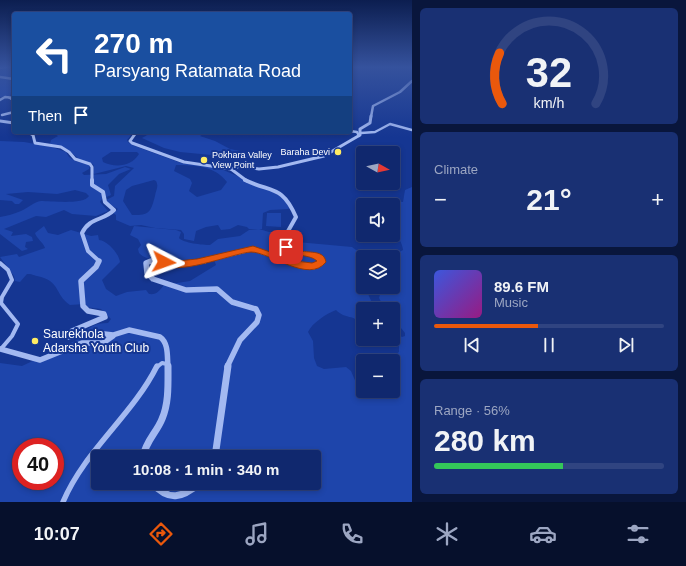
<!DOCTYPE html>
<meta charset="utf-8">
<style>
:root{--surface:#10286e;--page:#193073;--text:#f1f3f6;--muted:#9ca6c2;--line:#304481;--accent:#ea580c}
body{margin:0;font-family:Arial,sans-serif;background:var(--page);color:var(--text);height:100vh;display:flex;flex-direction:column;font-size:15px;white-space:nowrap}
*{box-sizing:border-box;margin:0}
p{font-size:13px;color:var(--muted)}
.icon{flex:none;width:22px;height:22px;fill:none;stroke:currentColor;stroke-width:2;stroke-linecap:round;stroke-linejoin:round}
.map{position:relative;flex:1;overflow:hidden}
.sheet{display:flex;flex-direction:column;gap:8px;padding:8px;background:#09163c;width:274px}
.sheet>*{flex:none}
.top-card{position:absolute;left:12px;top:12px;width:340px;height:122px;border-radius:4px;box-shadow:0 2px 6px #0003,0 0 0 1px var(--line);background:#1a4fa0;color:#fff;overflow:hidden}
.needle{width:26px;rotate:98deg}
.tools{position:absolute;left:356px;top:146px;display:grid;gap:8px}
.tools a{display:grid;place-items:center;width:44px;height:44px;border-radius:4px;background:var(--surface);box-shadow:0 2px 6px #0003,0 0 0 1px var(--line);font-size:20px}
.speed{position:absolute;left:12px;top:438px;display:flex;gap:8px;font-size:20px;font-weight:700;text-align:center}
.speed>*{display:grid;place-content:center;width:52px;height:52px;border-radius:50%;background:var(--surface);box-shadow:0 2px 6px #0003,0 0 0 1px var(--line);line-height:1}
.speed .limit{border:6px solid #d22;background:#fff;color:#111}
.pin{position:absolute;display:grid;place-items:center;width:34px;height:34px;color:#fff;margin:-17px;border-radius:8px;box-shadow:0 2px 6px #0006}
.me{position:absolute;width:44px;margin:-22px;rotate:94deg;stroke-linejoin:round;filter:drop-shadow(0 0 3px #0008)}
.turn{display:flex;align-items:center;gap:14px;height:84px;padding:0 16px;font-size:18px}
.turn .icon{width:52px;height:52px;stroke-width:2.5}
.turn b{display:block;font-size:28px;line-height:34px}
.then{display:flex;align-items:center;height:38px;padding:0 16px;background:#0003;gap:8px;font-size:15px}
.big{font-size:30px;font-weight:700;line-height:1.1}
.sheet .widget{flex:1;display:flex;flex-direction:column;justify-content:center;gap:6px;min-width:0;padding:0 14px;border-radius:6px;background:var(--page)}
.sheet .dial{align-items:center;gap:0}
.dial svg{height:104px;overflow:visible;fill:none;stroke:var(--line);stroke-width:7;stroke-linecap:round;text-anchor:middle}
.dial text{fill:var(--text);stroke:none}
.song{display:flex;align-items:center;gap:12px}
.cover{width:48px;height:48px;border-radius:6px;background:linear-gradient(135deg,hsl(230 70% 55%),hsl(310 70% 35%))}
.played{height:4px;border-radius:2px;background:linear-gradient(90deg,var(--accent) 45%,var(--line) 45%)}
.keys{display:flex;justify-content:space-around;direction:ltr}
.heat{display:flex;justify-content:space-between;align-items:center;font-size:22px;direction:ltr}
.charge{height:6px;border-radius:3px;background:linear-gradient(90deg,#34c759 56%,var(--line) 0)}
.trip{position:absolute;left:91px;top:450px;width:230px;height:40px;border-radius:4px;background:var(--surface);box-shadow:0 2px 6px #0003,0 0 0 1px var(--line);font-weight:700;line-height:40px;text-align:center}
.tabs{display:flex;height:64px;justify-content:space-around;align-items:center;background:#06102c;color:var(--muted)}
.tabs .icon{width:28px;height:28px}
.tabs .active{color:var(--accent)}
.tabs b{font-size:18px;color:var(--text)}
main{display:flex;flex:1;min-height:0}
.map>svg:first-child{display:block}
</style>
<main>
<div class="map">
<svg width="412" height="502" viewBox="0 0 412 502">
<rect width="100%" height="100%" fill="#153692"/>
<g fill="#1e45ab" fill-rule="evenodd">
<polygon points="14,67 14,92 11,92 10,96 0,97 0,68"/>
<path d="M51,132L129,133L132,134L127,140L128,142L132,145L181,163L221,169L268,189L286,200L289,208L288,209L270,210L263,213L262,229H249L247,227L238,225L230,229L221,230L218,225L206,227L196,231L194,241L184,239V234L181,230L155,228L141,225L130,226L116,220V215L113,213L118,209L109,204L106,200L114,196L115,186L134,168L126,166L94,174L92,172L94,167L93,164L79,159L67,149L50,144L51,140L58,136ZM111,152H137L139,154C131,167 115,168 103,162L102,158ZM176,165C195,165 215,166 227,182L221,190L197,197L189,191L192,183L190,179L174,171ZM154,180L156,181C159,187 156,189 155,196C151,211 150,216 132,215L123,201L126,190L132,186Z"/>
<polygon points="133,132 207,132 200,136 215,141 230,149 245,152 249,157 243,158 180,152 164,148 142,138 149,134"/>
<path d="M0,141L24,142L52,147L66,152L69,157L75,161L90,165L89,169L82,173L84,175L106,174L125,167L131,169L119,174L108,185L111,195L102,199L100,202L108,211L96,216L72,214L64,210L46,217L36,216L4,229L13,232L11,236L26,234L32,237L33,241L26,242L25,247L28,249L22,251L0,234V217C7,216 14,214 21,211C28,208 34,202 41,201C51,201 84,205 89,196L86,193L75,190L57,194L28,192L6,194L23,200L19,204H15L12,201L0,200Z"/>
<path d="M412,187V502H0V363L22,366L81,338C87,327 95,323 108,323L111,319L101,309L85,307L84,304L70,305C54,294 61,281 37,276C33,275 32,274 27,274L20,282L15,281L14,276L0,257L17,254L19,257L45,248C43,242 36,238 35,233L44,226L48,233L58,235L71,230L91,236L98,235L99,240C108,241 119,254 120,262L102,280L106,289L116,296L127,292L146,290L149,294C157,295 159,291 164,285L190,281L216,265L213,256C196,259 151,267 139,253L138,249L141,245L138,239L130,235L134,226L176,230L181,232L179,238C183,243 203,245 210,245L218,239L240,236L249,230L259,229L269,232L287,234L297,242L352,247L360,253L363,259V287H368V294L375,309H363V326C353,313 346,320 336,310C326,314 312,323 308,332L313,341L314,358L317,366L324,369L346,367L351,371L357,385L363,386V391H393V361H387L399,352V344L393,337V331L402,337L405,336V333L393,318V309H385L379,298L382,287H393V257H373L372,254C382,248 394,257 403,250C402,241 398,239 395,232C391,224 393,213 393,205H378L385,204L388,200L403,202L405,190ZM21,447H55V481H21ZM98,457H314V483H98Z"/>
<polygon points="267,213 281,213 281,227 266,226"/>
</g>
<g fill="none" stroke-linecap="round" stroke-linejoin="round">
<g stroke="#a3b9f1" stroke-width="2">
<polyline points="0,68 7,67"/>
<polyline points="8,97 14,101"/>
</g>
<g stroke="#a3b9f1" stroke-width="2.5">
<polyline points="350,131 357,132 359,136"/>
<polyline points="361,133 375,132 390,124 412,130"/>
</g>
<g stroke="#a3b9f1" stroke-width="4">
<polyline points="0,263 8,270 12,280 2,297 1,303 18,324 12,336 1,349"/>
<polyline points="157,367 162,363 167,364"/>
</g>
<path stroke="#a3b9f1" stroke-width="5.5" d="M63,502C85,450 132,416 157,366"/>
<g stroke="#a3b9f1" stroke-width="2.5">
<polyline points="0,77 14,79"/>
<polyline points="0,100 5,97 14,98"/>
<polyline points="2,115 14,112"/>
<polyline points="371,117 373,106 400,92 412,81"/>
</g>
<g stroke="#a3b9f1" stroke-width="3">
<polyline points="0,121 14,123"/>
<polyline points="28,132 33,135 35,143 61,147 69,152 75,159 90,164 92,167 92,181"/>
<polyline points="130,132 135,134 130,141 132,143 184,162 231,169 240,166 259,169 278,167 324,156 360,135 360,129 370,123 371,116"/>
<polyline points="231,169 247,181"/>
</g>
<g stroke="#a3b9f1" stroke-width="4">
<path d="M92,180V185L103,192L105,202L114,210C103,221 90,217 82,233L88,251L99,261L98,262"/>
<path d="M245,180C272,193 282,185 296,217L283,240C290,255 307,252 321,258V262"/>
<polyline points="148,262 164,262"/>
<polyline points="200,262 253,249 290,262"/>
</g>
<g stroke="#a3b9f1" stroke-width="5.5">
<path d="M99,261L96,267L81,281L83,306L88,311L104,314L105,317L72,331L69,337L96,333L113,335L129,330L160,337C169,343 167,358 168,367"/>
<polyline points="151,261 146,263 147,273 153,279 186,290 217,289 232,302 256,309 259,315 257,322 240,340 227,367"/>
<polyline points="155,261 179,264 204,261"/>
<polyline points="287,261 313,267 322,261"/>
<polyline points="0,349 40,360 82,343 103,343 113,336"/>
</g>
<g stroke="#a3b9f1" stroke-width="7">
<path d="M143,457C145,442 157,432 162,419C169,403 168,384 168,366"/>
<polyline points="215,457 228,366"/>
<path d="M152,483C169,502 182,498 200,483"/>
</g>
</g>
<linearGradient id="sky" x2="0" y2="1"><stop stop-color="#0c1e50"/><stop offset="0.49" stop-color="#35529d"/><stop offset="1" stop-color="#35529d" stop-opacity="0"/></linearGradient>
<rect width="412" height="137" fill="url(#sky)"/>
<path fill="#ea580c" stroke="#983908" d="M286,244C291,246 296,249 301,251C310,253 324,250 326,262C309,284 270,252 251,252C233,253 172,279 159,262L164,259L178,261L197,259L253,246L296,261L312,263L317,261C309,253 291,258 282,247Z"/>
<g fill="#ffec63" stroke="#153692" stroke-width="1.5">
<circle cx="338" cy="152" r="4"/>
<circle cx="204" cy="160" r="4"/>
<circle cx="35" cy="341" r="4"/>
</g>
<g text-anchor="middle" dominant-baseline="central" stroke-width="4" stroke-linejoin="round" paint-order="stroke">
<g font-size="9" fill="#fff" stroke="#153692" text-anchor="end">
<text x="330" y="152">Baraha Devi</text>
<text x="212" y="155" text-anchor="start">Pokhara Valley<tspan x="212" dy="10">View Point</tspan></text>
</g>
<g font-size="12" fill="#fff" stroke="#153692" text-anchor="start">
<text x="43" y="334">Saurekhola<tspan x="43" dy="14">Adarsha Youth Club</tspan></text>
</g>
</g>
</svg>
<div class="tools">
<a><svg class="needle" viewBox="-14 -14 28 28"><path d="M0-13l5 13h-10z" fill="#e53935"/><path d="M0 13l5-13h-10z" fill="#9ca6c2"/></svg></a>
<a><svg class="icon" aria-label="sound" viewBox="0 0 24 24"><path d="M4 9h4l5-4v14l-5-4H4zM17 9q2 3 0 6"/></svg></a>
<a><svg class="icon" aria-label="layers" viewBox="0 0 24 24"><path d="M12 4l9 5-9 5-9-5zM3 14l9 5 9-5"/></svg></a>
<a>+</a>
<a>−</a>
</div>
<div class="speed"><div class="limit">40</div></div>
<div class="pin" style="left:286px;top:247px;background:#d93025"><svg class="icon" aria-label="arrive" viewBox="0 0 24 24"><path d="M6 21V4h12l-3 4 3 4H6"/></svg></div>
<svg class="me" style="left:164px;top:262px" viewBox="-20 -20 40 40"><path d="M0-17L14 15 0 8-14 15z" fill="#ea580c" stroke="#fff" stroke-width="4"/></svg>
<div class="trip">10:08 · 1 min · 340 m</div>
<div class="top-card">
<div class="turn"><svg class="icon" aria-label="left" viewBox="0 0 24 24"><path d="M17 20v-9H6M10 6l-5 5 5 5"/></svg><div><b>270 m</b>Parsyang Ratamata Road</div></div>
<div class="then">Then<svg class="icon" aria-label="arrive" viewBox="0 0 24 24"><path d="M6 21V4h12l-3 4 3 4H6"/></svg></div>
</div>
</div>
<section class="sheet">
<div class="widget dial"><svg viewBox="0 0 100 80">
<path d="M14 69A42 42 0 1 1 86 69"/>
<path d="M14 69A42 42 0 0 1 12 30" stroke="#ea580c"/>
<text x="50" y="56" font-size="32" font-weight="700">32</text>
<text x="50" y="72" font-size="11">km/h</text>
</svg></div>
<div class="widget"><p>Climate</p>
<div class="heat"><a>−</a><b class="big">21°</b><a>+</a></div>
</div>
<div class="widget">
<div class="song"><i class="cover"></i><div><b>89.6 FM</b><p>Music</p></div></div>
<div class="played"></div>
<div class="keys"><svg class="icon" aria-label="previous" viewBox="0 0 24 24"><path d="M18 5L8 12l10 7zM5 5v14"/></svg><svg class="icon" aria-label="pause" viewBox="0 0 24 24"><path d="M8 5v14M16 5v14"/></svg><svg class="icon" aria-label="next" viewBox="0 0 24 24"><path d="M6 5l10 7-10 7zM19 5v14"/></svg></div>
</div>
<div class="widget"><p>Range · 56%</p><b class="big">280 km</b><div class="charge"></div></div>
</section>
</main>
<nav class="tabs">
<b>10:07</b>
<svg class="icon active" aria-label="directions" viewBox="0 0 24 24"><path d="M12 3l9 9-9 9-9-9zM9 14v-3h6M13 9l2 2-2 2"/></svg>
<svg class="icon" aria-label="music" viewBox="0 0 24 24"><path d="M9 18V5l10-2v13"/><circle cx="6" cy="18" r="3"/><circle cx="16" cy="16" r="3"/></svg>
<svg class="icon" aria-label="phone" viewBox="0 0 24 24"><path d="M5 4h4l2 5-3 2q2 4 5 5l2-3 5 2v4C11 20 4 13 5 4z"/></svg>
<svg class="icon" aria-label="climate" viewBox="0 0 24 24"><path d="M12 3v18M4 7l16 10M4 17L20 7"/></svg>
<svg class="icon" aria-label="car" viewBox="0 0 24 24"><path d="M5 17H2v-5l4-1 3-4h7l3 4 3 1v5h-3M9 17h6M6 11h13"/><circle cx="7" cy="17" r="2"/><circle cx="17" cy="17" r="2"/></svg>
<svg class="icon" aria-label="filters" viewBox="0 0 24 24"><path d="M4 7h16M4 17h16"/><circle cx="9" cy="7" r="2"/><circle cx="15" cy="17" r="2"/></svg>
</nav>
